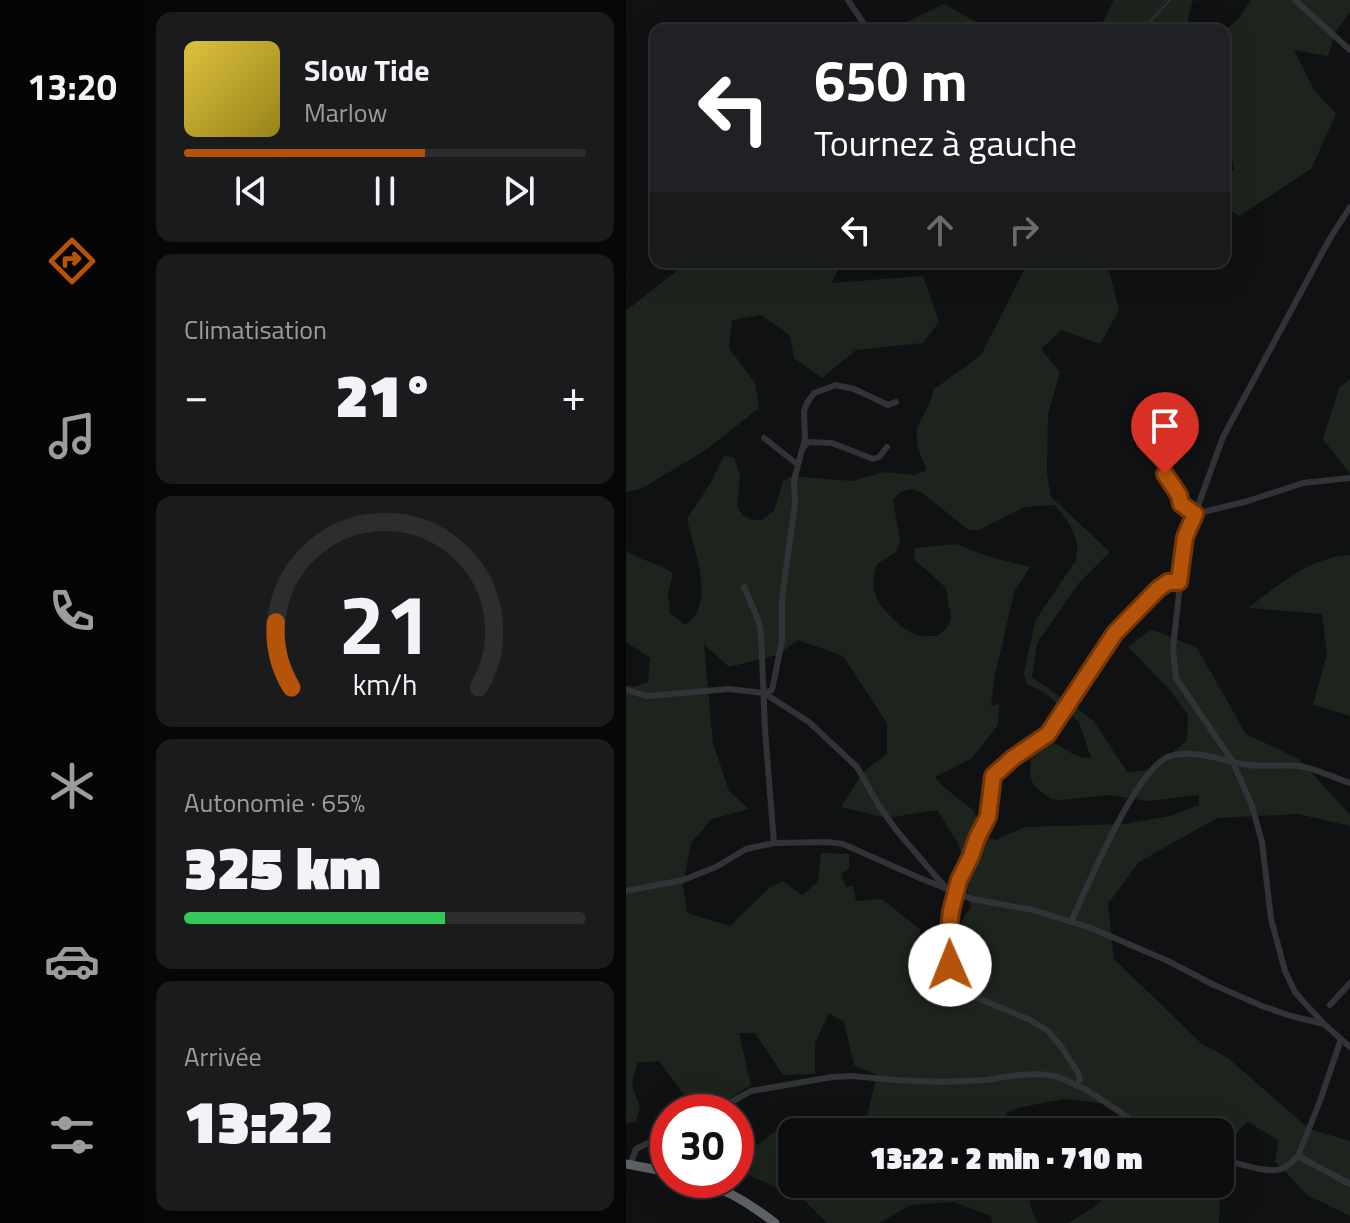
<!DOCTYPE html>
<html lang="fr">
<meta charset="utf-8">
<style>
:root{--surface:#0c0d0e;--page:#1a1b1c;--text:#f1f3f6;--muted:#9a9c9e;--line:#2c2d2e;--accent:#b45309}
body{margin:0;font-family:"Titillium Web",sans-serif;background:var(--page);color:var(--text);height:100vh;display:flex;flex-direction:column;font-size:30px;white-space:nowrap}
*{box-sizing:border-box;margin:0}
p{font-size:26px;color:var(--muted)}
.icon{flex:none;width:44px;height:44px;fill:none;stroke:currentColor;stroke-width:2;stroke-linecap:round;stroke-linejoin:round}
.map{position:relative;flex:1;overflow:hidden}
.sheet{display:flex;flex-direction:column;gap:12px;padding:12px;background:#070708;width:482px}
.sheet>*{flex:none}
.hud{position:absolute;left:24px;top:24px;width:580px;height:244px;border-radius:16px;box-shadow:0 8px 32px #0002,0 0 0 2px var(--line);background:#202124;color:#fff;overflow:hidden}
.speed{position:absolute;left:24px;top:1094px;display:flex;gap:16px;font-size:40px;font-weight:700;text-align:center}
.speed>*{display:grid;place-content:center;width:104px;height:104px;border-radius:50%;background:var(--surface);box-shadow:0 8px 32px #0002,0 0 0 2px var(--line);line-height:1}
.speed .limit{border:12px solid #d22;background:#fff;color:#111}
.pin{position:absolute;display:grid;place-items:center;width:68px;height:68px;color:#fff;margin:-82px -34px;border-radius:50% 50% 50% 0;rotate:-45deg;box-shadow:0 0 8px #0007}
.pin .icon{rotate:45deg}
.me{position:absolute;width:88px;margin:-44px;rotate:359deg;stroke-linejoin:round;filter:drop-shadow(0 0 6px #0008)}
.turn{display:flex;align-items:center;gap:28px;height:168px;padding:0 32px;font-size:36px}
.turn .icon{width:104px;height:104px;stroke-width:2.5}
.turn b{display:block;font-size:56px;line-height:68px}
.lanes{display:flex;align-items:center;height:76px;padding:0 32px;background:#0003;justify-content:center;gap:40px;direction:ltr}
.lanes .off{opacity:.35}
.big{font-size:60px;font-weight:800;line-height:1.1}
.sheet .widget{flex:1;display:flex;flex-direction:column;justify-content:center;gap:12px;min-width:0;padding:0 28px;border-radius:16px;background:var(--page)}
.sheet .dial{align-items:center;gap:0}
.dial svg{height:208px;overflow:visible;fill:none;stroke:var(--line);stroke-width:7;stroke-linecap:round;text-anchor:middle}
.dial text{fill:var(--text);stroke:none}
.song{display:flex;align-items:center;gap:24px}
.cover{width:96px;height:96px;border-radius:12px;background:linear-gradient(135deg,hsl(50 70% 55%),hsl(50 70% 35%))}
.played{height:8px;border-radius:4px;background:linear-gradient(90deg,var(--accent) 60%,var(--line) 60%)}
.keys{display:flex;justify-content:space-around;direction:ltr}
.heat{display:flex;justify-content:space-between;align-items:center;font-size:44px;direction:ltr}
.charge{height:12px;border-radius:6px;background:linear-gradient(90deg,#34c759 65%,var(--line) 0)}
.trip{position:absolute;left:152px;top:1118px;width:456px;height:80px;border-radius:16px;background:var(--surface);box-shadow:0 8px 32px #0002,0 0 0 2px var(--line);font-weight:800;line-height:80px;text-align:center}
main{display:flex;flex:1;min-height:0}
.tab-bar{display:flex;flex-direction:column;width:144px;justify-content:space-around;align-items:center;background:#050506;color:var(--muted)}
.tab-bar .icon{width:56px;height:56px}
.tab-bar .current{color:var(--accent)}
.tab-bar b{font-size:36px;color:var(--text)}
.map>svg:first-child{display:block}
</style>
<main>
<nav class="tab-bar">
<b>13:20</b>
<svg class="icon current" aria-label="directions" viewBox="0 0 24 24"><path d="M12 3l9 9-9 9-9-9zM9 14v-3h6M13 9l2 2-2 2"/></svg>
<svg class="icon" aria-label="music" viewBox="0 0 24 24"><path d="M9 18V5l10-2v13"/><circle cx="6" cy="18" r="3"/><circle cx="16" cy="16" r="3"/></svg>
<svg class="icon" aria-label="phone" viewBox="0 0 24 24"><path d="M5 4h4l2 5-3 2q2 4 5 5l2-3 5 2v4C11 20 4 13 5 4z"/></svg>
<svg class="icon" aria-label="climate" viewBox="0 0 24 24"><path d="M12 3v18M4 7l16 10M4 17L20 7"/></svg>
<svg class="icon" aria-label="car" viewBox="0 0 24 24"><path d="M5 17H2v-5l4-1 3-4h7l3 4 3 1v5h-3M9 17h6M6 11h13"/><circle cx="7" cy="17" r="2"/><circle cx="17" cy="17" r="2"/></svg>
<svg class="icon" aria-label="filters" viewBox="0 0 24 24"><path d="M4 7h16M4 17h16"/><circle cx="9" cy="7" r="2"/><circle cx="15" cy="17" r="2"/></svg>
</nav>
<section class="sheet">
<div class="widget">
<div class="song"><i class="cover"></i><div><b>Slow Tide</b><p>Marlow</p></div></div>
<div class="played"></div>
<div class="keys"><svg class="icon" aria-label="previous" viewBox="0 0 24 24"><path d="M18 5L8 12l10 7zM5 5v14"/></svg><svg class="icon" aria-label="pause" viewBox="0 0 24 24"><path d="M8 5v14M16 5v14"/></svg><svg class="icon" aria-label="next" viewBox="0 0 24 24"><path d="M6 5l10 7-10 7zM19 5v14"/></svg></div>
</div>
<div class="widget"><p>Climatisation</p>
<div class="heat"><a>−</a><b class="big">21°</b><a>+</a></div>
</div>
<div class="widget dial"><svg viewBox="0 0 100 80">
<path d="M14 69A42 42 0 1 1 86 69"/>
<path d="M14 69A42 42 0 0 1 8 44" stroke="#b45309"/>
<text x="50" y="56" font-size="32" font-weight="700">21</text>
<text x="50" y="72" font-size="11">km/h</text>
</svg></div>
<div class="widget"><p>Autonomie · 65%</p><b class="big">325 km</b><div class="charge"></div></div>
<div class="widget"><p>Arrivée</p><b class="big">13:22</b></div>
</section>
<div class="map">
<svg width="724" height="1223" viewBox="0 0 724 1223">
<rect width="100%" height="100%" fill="#101112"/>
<g fill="#1d241d" fill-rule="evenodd">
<polygon points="488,0 567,0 559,30 468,30 478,20"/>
<polygon points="625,0 724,0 724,12 710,31 702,56 668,50 688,90 710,114 685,169 613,216 598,206 598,176 608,169 603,141 598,134 598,30 612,20"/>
<polygon points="318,4 364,30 265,30"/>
<polygon points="49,262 217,262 205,283 297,276 313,322 297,343 230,350 196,378 168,358 164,336 136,315 106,320 103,348 129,383 133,408 80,450 15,489 0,492 0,311 49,272"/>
<path d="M402,262H479L483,270L493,310L474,344L435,330L415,349L434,372L422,414L421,473L425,497L484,552L453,583L411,643L406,677L467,720L501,772L527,770L561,740L562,715L543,689L502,647L525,629L571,648L620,734L673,759L724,815V826L672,814L591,818L513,862L482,904L488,959L575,1043L602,1058L683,1129L724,1141V1216L681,1195L649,1161L652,1140L622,1122C595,1140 594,1194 593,1223H442L467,1208L495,1184H594V1132H518L517,1129L481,1104L438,1099L391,1108L380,1113L381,1132H166V1184H405C402,1197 404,1212 412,1223H366L365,1216L327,1202L285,1205L253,1223H201L179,1201L110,1169V1161L152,1129L239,1124L251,1075L228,1065L218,1022L203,1013L189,1043V1074L157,1075L129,1033H113L125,1085L82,1112H60L65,1104L33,1061L11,1063L6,1086L14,1107L10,1122L0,1123V685L8,687L22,682L24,658L0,642V550C14,562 34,562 47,574L42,594L44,613L59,625C64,620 70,616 72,610C82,581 67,547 61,519L84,484L98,456L108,457L114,476L111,506L116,515L126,520H136L148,511L157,481L166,476L226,481L258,472L289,475L301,470C296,458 289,446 291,432C292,418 306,407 307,390L355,355ZM284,489L295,492L343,530H353L398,507L429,505C443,523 455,536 450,560L409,621L398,674L401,684L419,693L453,722L465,758C444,759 436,742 417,739L408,744L405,755L404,776L408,786L425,799L436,800L481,795L523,801L573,795V805L544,816L498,824L398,827L370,840L359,837L347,810L315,785L309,777L346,758L372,725L373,704L365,706L369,676L388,592L404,567L361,556L330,544L289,548L288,559L320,588L325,619L320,629L311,636C305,636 298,636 291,635C279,633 254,608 250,596C246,586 247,574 251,564L270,552L274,542L267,499L275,492ZM172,640L217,656L261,723V754L237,772L215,807L261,818L311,810L333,845L345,907L333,925L318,978L288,974L287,946L295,930L256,899L230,901L227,886L220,887L215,874L223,868V854L195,853L192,882L176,895L157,881L144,887L104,926L61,913L57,885L65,843L86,819L123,809L103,791L87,743L78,644L103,667L151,655Z"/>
<polygon points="724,379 724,474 697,439 713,388"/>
<path d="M724,555V716L687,705L701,654L696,614L622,608C652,585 685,557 724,555Z"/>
</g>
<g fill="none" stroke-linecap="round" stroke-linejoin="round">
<polyline stroke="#2b3439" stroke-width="2" points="516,30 544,0"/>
<g stroke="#323336" stroke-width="6">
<polyline points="222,0 242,30"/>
<polyline points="669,0 724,50"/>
<polyline points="724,207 703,240 597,437 569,514 559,537 547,649 550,678 607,762 626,806 636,842 645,919 659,971 669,992 675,999 698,1024 724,1047"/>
<polyline points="138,438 171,464"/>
<path d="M514,445C526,457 536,469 545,483C555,498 553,503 569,514L622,501L677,483L724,478"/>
<polyline points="179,446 182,442 206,443 247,459 253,457 261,447"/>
<polyline points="118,587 133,622 135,633 139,730 148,843"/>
<polyline points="0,690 21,696 103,689 138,693 183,722 231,767 253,806 271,831 319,887"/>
<polyline points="138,693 146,690 156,641 156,598 169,504 168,480 179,439 178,411 181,403 188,393 210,385 228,389 262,405 270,402"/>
<polyline points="0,891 57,880 90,867 120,849 148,843 202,842 217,844 296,879 346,899 407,910 465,928 542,961 588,985 636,1006 665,1016 698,1024"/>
<path d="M445,922C461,888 510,767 544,756C568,749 594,760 617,764C635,768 653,764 672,766C686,767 709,778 724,783"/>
<polyline points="704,1005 724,983"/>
<polyline points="451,1086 454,1079 452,1073 437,1049 422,1031 404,1020 347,996 336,989 325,977 322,939 325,911 333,880 362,817 367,776 387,758 422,734 489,633 532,589 542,582 553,582"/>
<polyline points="87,1112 125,1091 206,1077 226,1076 269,1080 318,1082 360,1080 392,1075 412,1074 430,1076 459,1089 524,1132"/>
<polyline points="672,1156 724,1184"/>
<path d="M594,1159C610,1162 640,1174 655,1169C662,1167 667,1161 672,1156L694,1101L715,1039"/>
<polyline points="4,1165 10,1149 42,1133"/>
</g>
<g stroke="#5e6267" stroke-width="9">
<polyline points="0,1164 42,1172"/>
<path d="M71,1180C100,1189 125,1204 149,1223"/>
</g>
</g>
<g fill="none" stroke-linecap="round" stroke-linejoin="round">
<defs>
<polyline id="route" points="324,965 322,939 325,911 333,880 345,856 351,838 362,817 367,776 387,758 422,734 489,633 532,589 542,582 553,582 559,537 569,514 555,504 553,495 539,474"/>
</defs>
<use href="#route" stroke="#753606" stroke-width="20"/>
<use href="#route" stroke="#b45309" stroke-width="14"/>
</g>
</svg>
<div class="speed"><div class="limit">30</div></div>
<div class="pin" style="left:539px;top:474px;background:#d93025"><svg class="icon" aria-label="arrive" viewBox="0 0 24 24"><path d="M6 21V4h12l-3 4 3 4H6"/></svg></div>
<svg class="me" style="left:324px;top:965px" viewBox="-20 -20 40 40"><circle r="19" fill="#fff"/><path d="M0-13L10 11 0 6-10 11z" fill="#b45309"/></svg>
<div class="trip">13:22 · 2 min · 710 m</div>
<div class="hud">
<div class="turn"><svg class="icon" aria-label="left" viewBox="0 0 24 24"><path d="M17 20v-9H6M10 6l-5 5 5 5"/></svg><div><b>650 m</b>Tournez à gauche</div></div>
<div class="lanes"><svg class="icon" aria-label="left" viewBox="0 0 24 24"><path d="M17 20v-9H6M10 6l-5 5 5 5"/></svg><svg class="icon off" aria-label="ahead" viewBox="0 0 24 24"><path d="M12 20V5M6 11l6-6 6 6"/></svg><svg class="icon off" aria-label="right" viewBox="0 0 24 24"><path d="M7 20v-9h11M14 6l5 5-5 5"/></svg></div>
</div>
</div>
</main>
